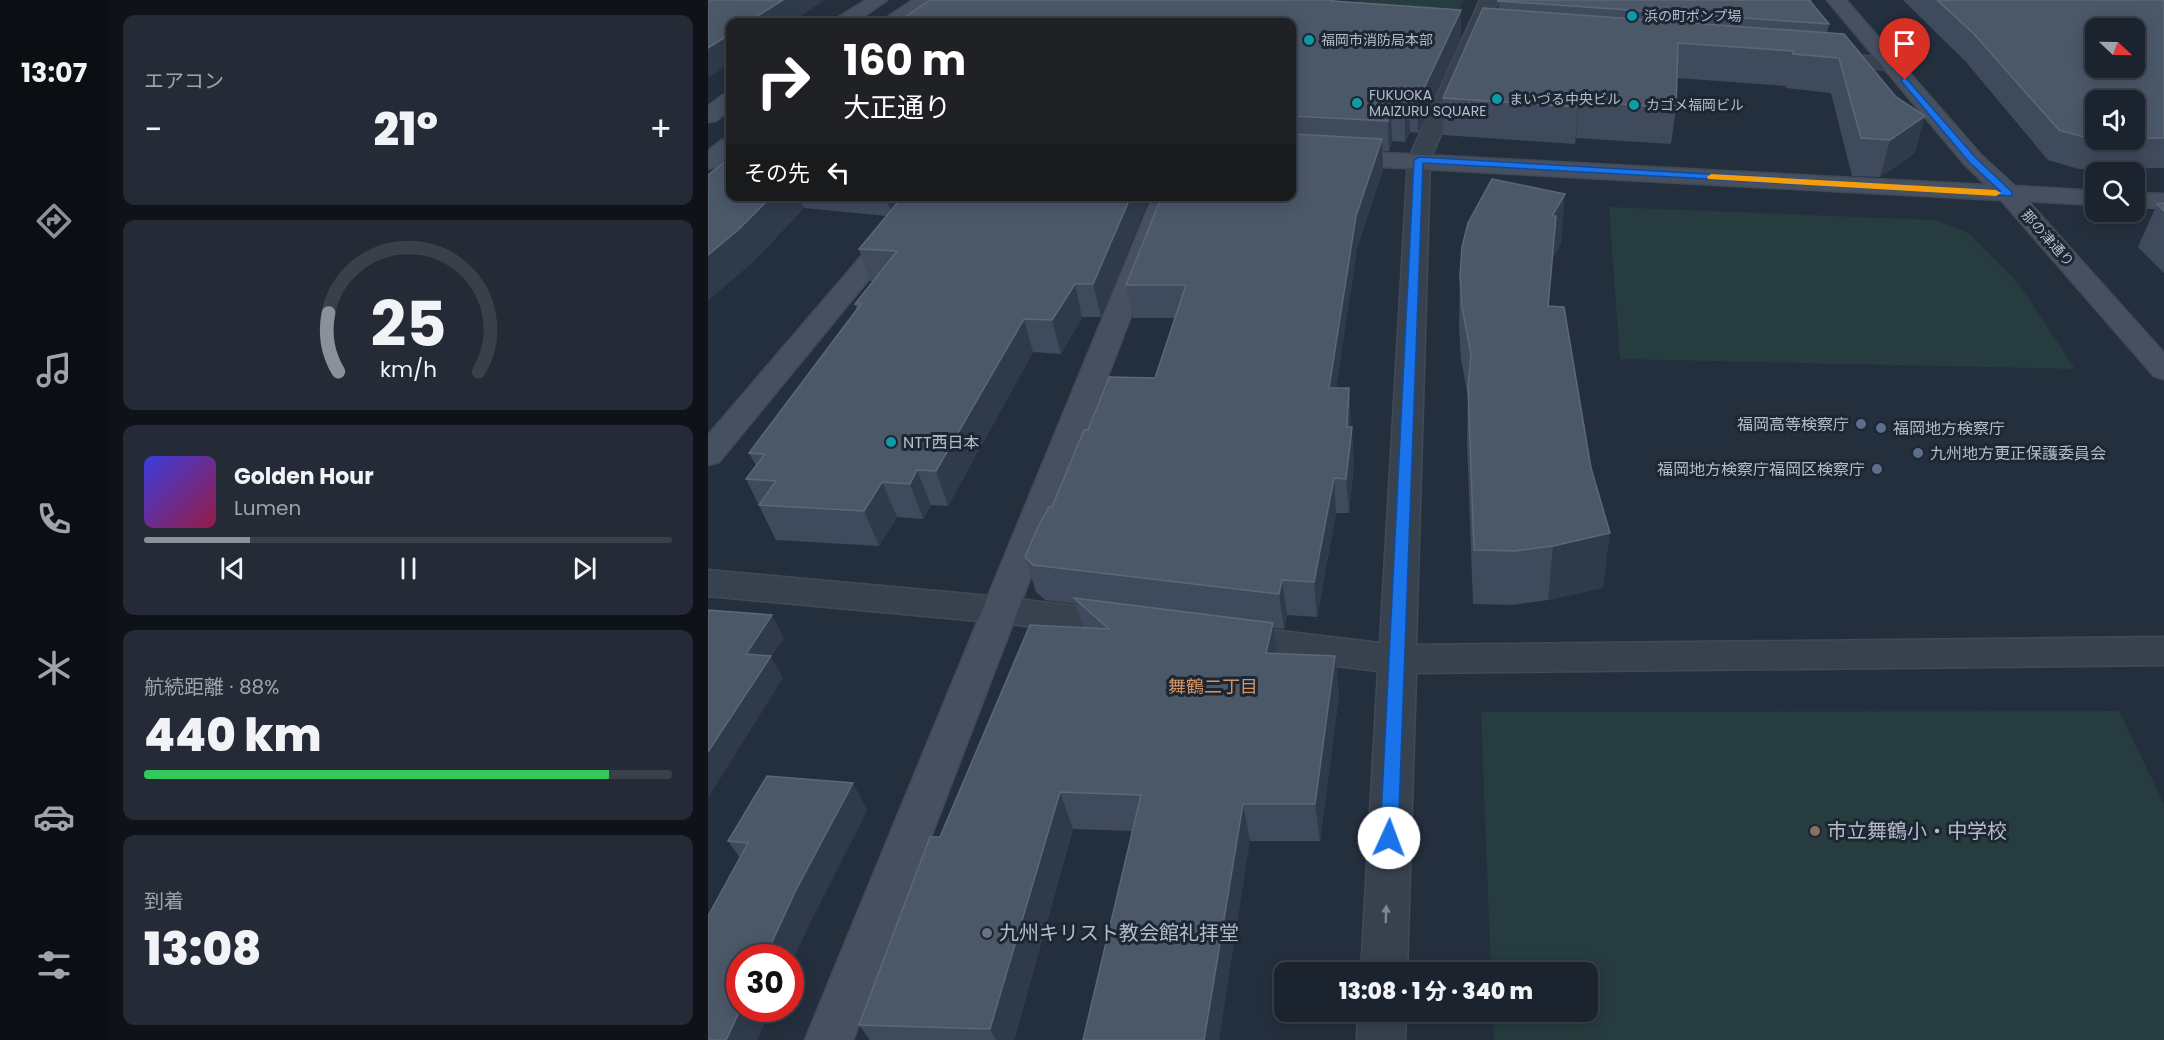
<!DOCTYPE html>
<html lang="ja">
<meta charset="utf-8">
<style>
:root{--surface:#1b232e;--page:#242b36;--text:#f1f3f6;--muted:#a0a4aa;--line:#39404a;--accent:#8c9099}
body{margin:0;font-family:Poppins,"Noto Sans JP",sans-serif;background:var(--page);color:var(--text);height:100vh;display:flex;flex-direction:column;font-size:22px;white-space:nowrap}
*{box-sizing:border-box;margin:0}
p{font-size:20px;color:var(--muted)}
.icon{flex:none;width:33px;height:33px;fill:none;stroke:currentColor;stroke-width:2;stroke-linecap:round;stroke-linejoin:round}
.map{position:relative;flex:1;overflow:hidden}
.drawer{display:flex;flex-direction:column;gap:15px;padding:15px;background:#0f1319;width:600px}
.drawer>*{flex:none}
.top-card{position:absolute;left:18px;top:18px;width:570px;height:183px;border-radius:12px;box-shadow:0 3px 15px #0003,0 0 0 2px var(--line);background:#202124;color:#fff;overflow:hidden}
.needle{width:39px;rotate:112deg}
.fabs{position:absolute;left:1377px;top:18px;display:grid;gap:12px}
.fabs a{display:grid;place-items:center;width:60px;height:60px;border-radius:12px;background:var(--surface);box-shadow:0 3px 15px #0003,0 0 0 2px var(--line);font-size:30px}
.speed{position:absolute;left:18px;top:944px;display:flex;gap:12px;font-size:30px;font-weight:700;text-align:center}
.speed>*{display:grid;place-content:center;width:78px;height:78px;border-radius:50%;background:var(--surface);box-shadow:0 3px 15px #0003,0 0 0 2px var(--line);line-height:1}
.speed .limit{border:9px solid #d22;background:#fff;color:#111}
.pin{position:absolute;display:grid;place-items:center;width:51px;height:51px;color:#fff;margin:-62px -26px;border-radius:50% 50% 50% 0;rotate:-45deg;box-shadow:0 0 6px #0007}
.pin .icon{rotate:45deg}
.me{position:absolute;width:66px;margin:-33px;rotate:2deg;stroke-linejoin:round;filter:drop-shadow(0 0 4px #0008)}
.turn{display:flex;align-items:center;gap:21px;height:126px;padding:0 18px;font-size:27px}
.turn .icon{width:78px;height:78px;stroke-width:2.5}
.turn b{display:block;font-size:42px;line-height:51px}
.then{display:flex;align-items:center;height:57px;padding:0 18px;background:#0003;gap:12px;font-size:22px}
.big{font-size:45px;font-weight:800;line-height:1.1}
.drawer .tile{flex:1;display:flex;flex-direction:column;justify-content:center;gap:9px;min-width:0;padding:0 21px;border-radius:12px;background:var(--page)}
.drawer .dial{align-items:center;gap:0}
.dial svg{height:156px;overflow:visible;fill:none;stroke:var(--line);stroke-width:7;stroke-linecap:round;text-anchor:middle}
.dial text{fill:var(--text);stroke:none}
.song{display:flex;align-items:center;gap:18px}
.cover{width:72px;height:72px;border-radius:9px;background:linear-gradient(135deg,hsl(240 70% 55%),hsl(340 70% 35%))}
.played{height:6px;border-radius:3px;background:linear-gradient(90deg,var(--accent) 20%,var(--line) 20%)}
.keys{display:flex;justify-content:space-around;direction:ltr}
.heat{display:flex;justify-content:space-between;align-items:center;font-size:33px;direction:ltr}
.charge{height:9px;border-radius:4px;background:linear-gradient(90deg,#34c759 88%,var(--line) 0)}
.trip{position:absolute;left:566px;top:962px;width:324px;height:60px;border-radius:12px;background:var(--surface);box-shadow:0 3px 15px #0003,0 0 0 2px var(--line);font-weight:800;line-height:60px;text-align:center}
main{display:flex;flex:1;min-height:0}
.tabs{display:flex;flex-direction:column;width:108px;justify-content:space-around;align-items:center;background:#0b0e12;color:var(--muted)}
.tabs .icon{width:42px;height:42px}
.tabs .on{color:var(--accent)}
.tabs b{font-size:27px;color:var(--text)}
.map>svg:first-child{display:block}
</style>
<main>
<nav class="tabs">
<b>13:07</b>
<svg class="icon on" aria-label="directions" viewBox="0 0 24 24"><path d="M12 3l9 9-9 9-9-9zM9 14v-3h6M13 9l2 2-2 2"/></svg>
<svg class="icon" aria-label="music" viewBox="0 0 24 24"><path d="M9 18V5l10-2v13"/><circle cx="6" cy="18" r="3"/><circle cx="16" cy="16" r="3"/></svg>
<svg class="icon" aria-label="phone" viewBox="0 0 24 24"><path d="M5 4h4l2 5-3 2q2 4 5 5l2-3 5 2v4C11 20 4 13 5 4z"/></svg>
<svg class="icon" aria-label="climate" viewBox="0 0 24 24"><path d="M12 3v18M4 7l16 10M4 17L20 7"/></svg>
<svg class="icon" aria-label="car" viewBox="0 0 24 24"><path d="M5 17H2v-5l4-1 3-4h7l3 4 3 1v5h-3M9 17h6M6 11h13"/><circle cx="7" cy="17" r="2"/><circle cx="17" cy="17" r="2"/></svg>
<svg class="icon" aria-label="filters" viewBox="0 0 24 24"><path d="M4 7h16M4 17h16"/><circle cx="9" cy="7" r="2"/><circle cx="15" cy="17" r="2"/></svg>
</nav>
<section class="drawer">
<div class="tile"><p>エアコン</p>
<div class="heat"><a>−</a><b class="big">21°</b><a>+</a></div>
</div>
<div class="tile dial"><svg viewBox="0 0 100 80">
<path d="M14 69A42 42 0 1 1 86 69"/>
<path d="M14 69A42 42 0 0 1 9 39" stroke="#8c9099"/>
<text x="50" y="56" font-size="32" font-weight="700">25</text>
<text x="50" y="72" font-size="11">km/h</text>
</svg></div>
<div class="tile">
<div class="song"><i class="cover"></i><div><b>Golden Hour</b><p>Lumen</p></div></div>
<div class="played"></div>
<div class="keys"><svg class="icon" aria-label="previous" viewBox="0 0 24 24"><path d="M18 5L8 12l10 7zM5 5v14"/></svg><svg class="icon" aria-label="pause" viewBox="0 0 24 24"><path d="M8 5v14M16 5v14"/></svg><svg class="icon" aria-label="next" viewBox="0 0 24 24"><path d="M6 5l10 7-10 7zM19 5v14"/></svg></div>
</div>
<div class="tile"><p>航続距離 · 88%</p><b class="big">440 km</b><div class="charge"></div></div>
<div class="tile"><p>到着</p><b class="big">13:08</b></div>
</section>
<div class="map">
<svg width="1456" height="1040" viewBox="0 0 1456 1040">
<rect width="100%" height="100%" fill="#242f3e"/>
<g fill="#263c3f">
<polygon points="650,0 756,0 738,33 633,24"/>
<polygon points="901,207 1226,220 1259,232 1311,284 1367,369 912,359"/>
<polygon points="1411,711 1456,804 1456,1040 786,1040 785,1011 879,1011 879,972 783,972 773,712"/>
</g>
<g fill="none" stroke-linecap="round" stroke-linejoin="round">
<defs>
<g id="street">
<polygon points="772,0 790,0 722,160 708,645 1456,637 1456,665 708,673 699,972 653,972 670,671 523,653 510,649 505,639 510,629 523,625 672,643 700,160"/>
<polygon points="1114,53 1184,58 1191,60 1194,64 1191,68 1184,70 1107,63 1104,59 1107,55"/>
<polygon points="0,570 293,597 415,612 428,616 433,625 428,634 415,638 293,623 0,596"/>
<polygon points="650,1011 698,1011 697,1040 649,1040"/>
</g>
<g id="secondary">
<polygon points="158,0 179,0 148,22 127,22 129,18"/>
<polygon points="205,0 226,0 197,22 176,22 178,18"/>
<polygon points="1119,0 1138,0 1273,155 1307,186 1388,191 1388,205 1320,201 1456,353 1456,379 1446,376 1293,200 584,162 584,148 1278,185 1257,165"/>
<polygon points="22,93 22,109 8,121 0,122 0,106 15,95"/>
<polygon points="22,138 22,155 8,167 0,169 0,151 14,140"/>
<polygon points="1426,193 1456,194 1456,208 1426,207"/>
<polygon points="205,196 229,196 11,462 0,465 0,435"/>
<polygon points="445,196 469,196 145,1040 97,1040"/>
</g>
</defs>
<use href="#street" stroke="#414a57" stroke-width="3"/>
<use href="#secondary" stroke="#414a57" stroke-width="3"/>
<use href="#street" fill="#38414e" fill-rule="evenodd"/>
<use href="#secondary" fill="#465061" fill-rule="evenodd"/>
</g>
<g fill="#3f4b5c" fill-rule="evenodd">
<polygon points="791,0 1104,0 1104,3 1121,24 1119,33 1207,153 1172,177 1144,176 1123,93 1078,88 1078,86 969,78 968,108 963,144 868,138 867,144 735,135 735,98 790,9"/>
<path d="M1195,0H1456V168L1371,169L1340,160L1258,62ZM1388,100H1426V140H1388Z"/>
<polygon points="629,2 753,10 753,37 710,133 702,132 697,142 684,141 681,151 674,151 675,169 649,248 628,388 641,388 643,427 646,462 641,513 628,513 609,617 579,615 576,629 565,628 569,653 627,656 631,694 612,841 542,841 425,831 365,829 306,1040 162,1040 151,1025 232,837 375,627 368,604 337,600 328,592 317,557 344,507 380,430 447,378 467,318 425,318 418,285 584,196 584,22"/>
<polygon points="22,196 442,196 393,317 374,317 353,354 325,352 240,506 223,505 215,519 189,517 171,546 68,540 38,479 48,466 41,453 149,310 147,304 165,281 162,281 151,249 179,216 96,208 44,263"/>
<polygon points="1456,203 1456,273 1430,247 1449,204"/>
<polygon points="853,244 845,257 841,306 895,588 840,600 804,605 765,604 759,442 760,396 753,359 751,326 752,275"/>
<polygon points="159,810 106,915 32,858 20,841"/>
</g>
<g fill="#2f3b4b">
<polygon points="75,0 117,0 84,22 40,22"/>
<polygon points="753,10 753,37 710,133 709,103"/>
<polygon points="22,34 22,63 5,75 0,77 0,48"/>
<polygon points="871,101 868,138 867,144 870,107"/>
<polygon points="701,103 702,132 697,142 697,112"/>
<polygon points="683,111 684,141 681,151 680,121"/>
<polygon points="1217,116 1207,153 1172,177 1182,140"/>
<polygon points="674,139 675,169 649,248 623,422 621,388 648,216"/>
<polygon points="857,194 853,244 845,257 836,358 844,216"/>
<polygon points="64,196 91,196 96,208 44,263 0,301 0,255"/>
<polygon points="178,196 202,196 184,217"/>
<polygon points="423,196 442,196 393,317 385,284"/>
<polygon points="367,284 374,317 353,354 344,320"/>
<polygon points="316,319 325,352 240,506 228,471"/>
<polygon points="641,388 643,422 642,450 644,427 646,462 641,513 638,479 639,427"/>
<polygon points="209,470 223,505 215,519 202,484"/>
<polygon points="626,478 628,513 609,617 606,582"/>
<polygon points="174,482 189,517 171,546 156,511"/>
<polygon points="902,533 895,588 840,600 845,546"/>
<polygon points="574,580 579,615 576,629 571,594"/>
<polygon points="64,615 76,638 63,657 75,678 0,798 0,752 38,654"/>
<polygon points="565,623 570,660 558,653"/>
<polygon points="627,656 631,694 612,841 607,804"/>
<polygon points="145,783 159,810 106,915 82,966 82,957 57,957 88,890"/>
<polygon points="352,792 365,829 306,1040 288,1040 282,1029"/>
<polygon points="535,804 542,841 511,1040 496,1040"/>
<polygon points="33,1008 64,1008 49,1040 18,1040"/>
</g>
<g fill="#4b5868" stroke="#5c6777" stroke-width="1.5" fill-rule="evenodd">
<polygon points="0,0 75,0 40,22 22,22 22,34 0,48"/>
<polygon points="222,0 626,0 625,1 753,10 709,103 701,103 697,112 683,111 680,121 584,116 584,22 190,22"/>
<polygon points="791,0 1101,0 1121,24 790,1"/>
<path d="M1229,0H1456V138H1426V100H1388V139H1383L1351,130L1266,34ZM1388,28H1426V68H1388Z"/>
<polygon points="775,8 1136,34 1188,97 1217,116 1182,140 1153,138 1131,58 1085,54 1085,51 970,43 968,108 871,101 870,107 735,98"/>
<polygon points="584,134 674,139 648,216 621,388 641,388 639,427 644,427 638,479 626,478 606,582 574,580 571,594 325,565 317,557 331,525 341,507 344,507 376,430 380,430 401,377 447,378 478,285 418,285 454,196 584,196"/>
<polygon points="22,158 22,196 64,196 30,230 0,255 0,175"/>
<polygon points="784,179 857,194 844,216 848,216 840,306 856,307 883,468 902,533 845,546 807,551 766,550 760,388 763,354 754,307 752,275 754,247 760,223"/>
<polygon points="195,196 423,196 385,284 367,284 344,320 316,319 228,471 209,470 202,484 174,482 156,511 51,505 68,481 38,479 57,454 41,453 153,304 147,304 189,251 151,249"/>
<polygon points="1456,203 1456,211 1449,204"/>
<polygon points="366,598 565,623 558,653 627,656 607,804 535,804 496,1040 375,1040 433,795 352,792 282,1029 151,1025 222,837 232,837 322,625 401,629"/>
<polygon points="0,610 64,615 38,654 63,656 0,752"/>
<polygon points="59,776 145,783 88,890 57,957 32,957 32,1008 33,1008 18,1040 0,1040 0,916 40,843 20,841"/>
</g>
<defs><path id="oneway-solid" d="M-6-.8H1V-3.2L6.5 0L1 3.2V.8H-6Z" transform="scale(1.5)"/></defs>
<use fill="#7c8592" href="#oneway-solid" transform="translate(678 914) rotate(-88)"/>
<polygon fill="#1a73e8" stroke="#114b97" stroke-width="1.5" points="1197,77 1268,158 1304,192 1304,196 715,163 690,838 687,843 681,845 675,843 672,838 706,160 711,157 1292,191 1261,162 1194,82 1193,80"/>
<polygon fill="#f59e0b" points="1003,174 1288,190 1293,193 1288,196 1000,179 999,177"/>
<g fill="#0f9aa8" stroke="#1d2633" stroke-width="2">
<circle cx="924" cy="16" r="6"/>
<circle cx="601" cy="40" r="6"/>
<circle cx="789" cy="99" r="6"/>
<circle cx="649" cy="103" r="6"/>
<circle cx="926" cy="105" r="6"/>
<circle cx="183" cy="442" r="6"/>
</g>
<g fill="#5c6f8a" stroke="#1d2633" stroke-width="2">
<circle cx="1153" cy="424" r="6"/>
<circle cx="1173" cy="428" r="6"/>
<circle cx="1210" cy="453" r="6"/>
<circle cx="1169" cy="469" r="6"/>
</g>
<circle fill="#8d6e63" stroke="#1d2633" stroke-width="2" cx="1107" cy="831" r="6"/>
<circle fill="#6b7280" stroke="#1d2633" stroke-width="2" cx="279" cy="933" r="6"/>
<g text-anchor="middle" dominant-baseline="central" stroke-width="6" stroke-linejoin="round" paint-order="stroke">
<g font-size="14" fill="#b4bcc9" stroke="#1d2633" text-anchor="start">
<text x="936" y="16">浜の町ポンプ場</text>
<text x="613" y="40">福岡市消防局本部</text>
<text x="661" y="95">FUKUOKA<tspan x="661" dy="16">MAIZURU SQUARE</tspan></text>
<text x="801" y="99">まいづる中央ビル</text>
<text x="938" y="105">カゴメ福岡ビル</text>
</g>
<g font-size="14" fill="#b4bcc9" stroke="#1d2633">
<text transform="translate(1340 238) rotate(48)">那の津通り</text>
</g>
<g font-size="16" fill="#b4bcc9" stroke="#1d2633" text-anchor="start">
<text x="1141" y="424" text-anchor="end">福岡高等検察庁</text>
<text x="1185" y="428">福岡地方検察庁</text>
<text x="195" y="442">NTT西日本</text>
<text x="1222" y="453">九州地方更正保護委員会</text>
<text x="1157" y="469" text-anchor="end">福岡地方検察庁福岡区検察庁</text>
</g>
<g font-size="18" fill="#d59563" stroke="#1d2633">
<text x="505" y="686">舞鶴二丁目</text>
</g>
<g font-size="20" fill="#b4bcc9" stroke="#1d2633" text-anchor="start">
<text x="1119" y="831">市立舞鶴小・中学校</text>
<text x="291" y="933">九州キリスト教会館礼拝堂</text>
</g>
</g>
</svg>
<div class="fabs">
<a><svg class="needle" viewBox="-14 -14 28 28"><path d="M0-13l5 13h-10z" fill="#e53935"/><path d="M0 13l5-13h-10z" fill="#a0a4aa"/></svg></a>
<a><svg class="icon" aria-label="sound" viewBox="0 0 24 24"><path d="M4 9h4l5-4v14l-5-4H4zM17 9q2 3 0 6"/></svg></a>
<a><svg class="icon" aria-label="search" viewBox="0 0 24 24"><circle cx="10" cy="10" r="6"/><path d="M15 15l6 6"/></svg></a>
</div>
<div class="speed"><div class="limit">30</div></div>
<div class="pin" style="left:1197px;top:80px;background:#d93025"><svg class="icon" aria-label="arrive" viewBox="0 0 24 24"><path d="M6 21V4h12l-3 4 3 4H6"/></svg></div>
<svg class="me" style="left:681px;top:838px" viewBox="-20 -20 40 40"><circle r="19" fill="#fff"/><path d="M0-13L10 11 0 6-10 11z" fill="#1a73e8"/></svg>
<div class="trip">13:08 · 1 分 · 340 m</div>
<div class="top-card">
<div class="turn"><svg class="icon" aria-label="right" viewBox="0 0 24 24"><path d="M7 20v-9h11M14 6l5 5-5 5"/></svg><div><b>160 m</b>大正通り</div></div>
<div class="then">その先<svg class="icon" aria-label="left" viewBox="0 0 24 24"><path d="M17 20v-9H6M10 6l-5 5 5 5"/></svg></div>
</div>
</div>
</main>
